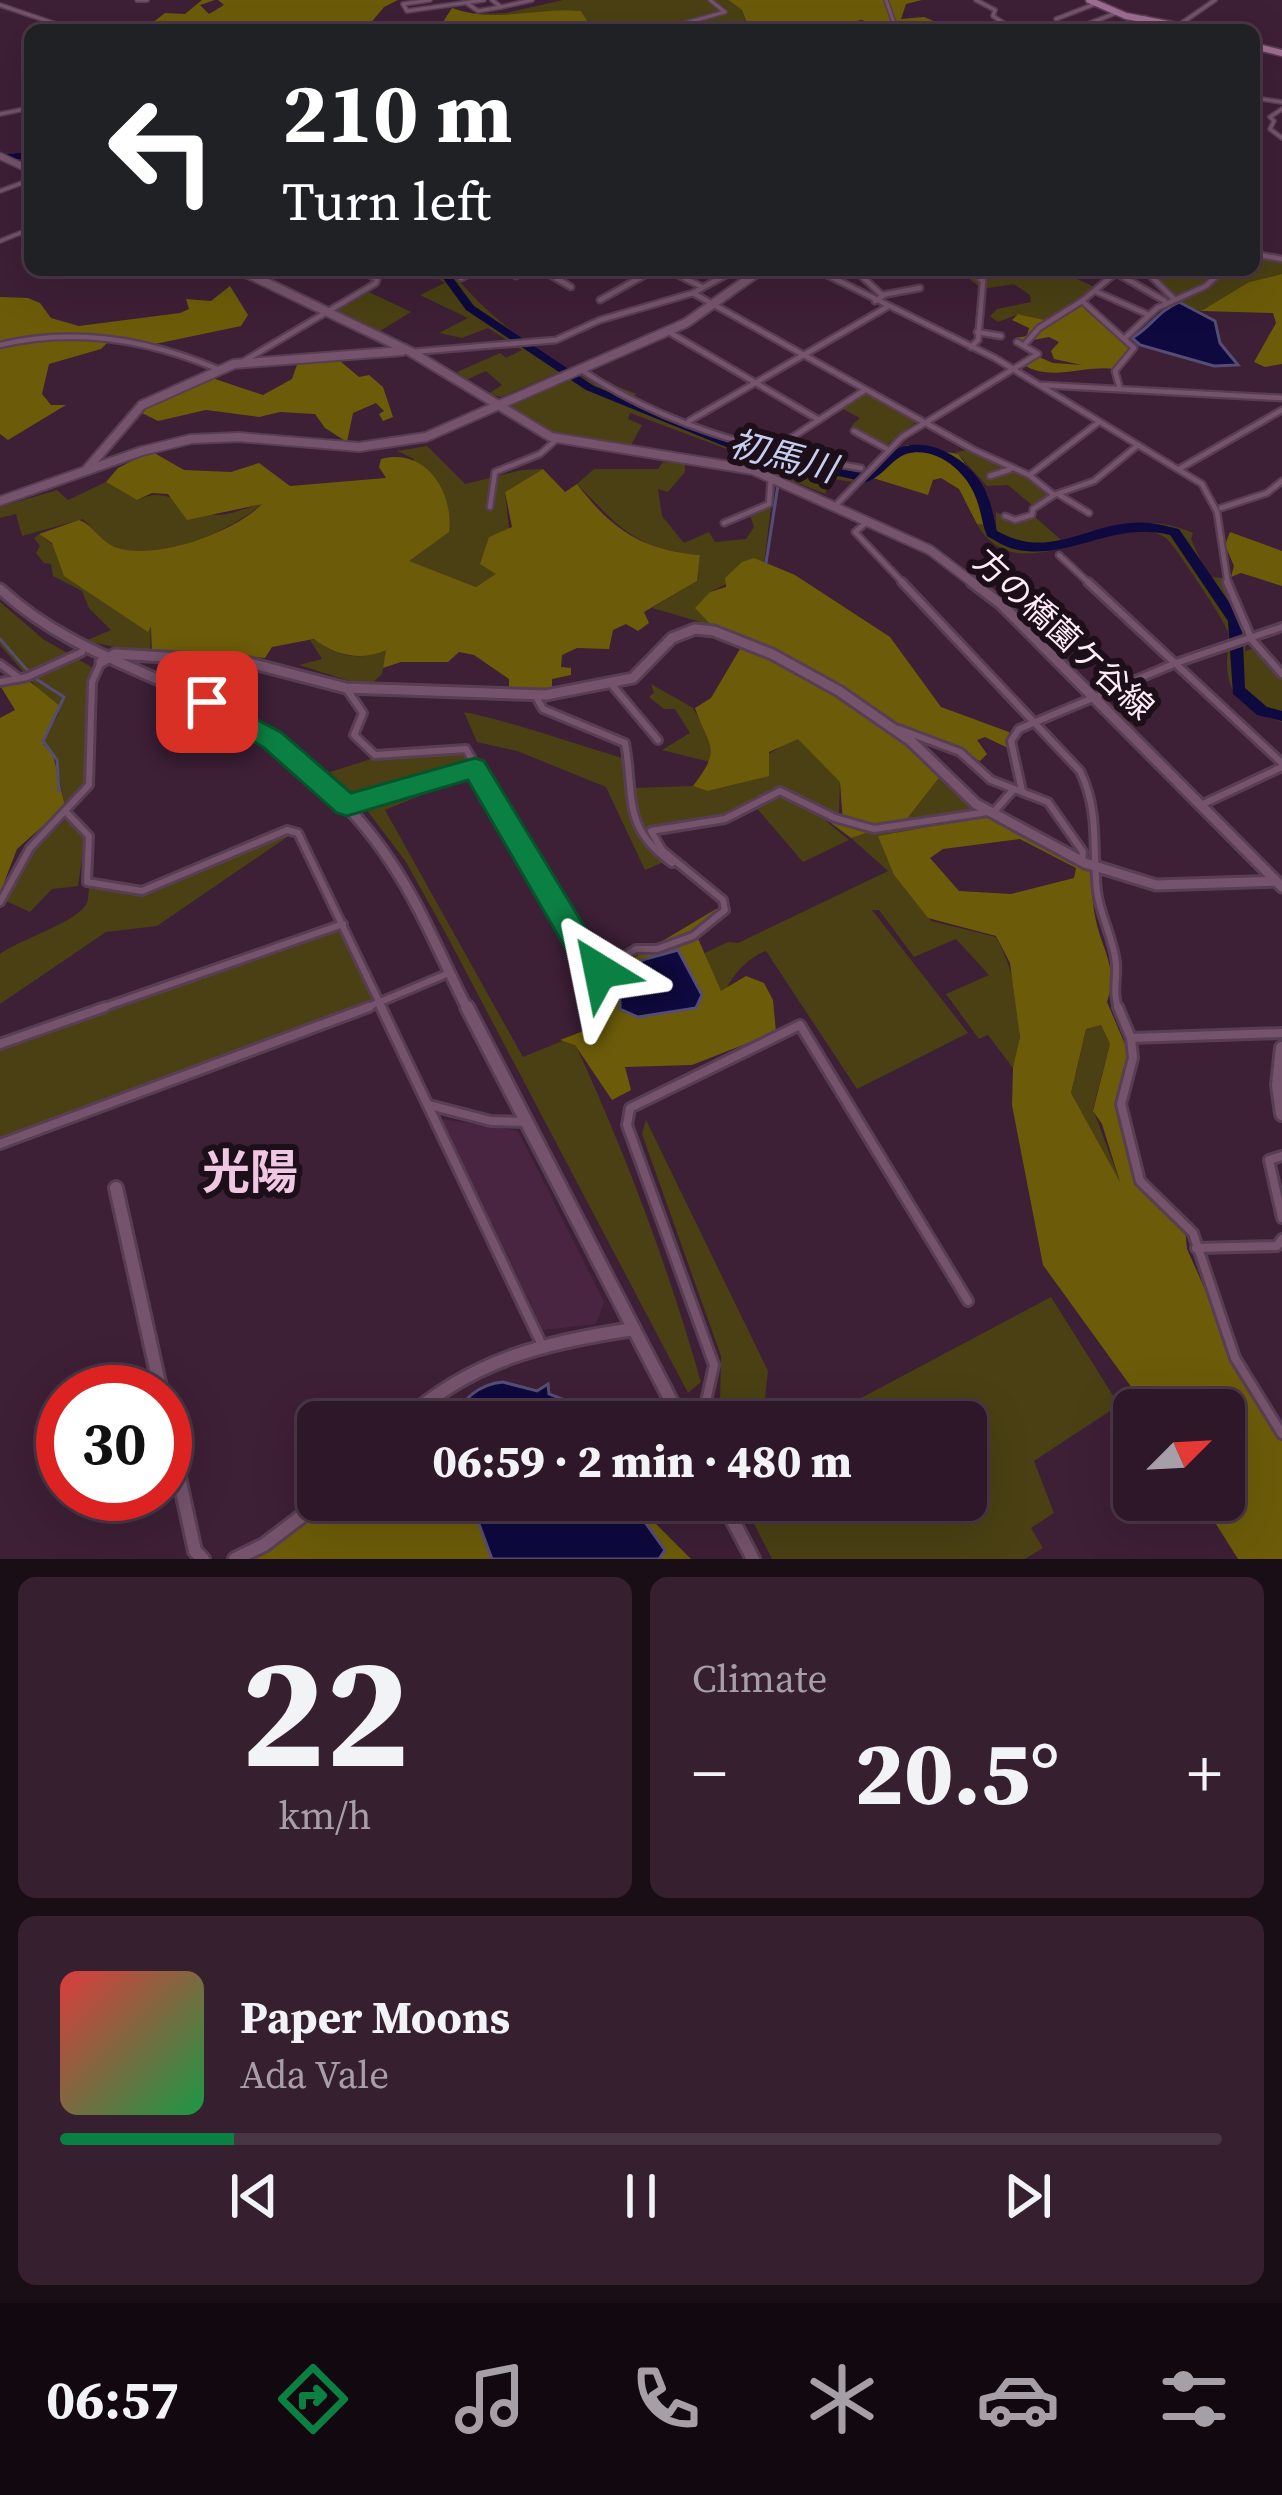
<!DOCTYPE html>
<meta charset="utf-8">
<style>
:root{--surface:#2e1728;--page:#362030;--text:#f1f3f6;--muted:#a79fa8;--line:#493645;--accent:#0b8043}
body{margin:0;font-family:"Source Serif 4","Noto Sans JP",serif;background:var(--page);color:var(--text);height:100vh;display:flex;flex-direction:column;font-size:45px;white-space:nowrap}
*{box-sizing:border-box;margin:0}
p{font-size:39px;color:var(--muted)}
.icon{flex:none;width:66px;height:66px;fill:none;stroke:currentColor;stroke-width:2;stroke-linecap:round;stroke-linejoin:round}
.map{position:relative;height:1559px;overflow:hidden}
.panel{display:flex;flex-direction:column;gap:18px;padding:18px;background:#190d16;flex:1}
.panel>*{flex:none}
.hud{position:absolute;left:24px;top:24px;width:1236px;height:252px;border-radius:18px;box-shadow:0 12px 48px #0002,0 0 0 3px var(--line);background:#202124;color:#fff;overflow:hidden}
.needle{width:78px;rotate:66deg}
.tools{position:absolute;left:1113px;top:1389px;display:grid;gap:24px}
.tools a{display:grid;place-items:center;width:132px;height:132px;border-radius:18px;background:var(--surface);box-shadow:0 12px 48px #0002,0 0 0 3px var(--line);font-size:60px}
.speed{position:absolute;left:36px;top:1365px;display:flex;gap:24px;font-size:60px;font-weight:700;text-align:center}
.speed>*{display:grid;place-content:center;width:156px;height:156px;border-radius:50%;background:var(--surface);box-shadow:0 12px 48px #0002,0 0 0 3px var(--line);line-height:1}
.speed .limit{border:18px solid #d22;background:#fff;color:#111}
.pin{position:absolute;display:grid;place-items:center;width:102px;height:102px;color:#fff;margin:-51px;border-radius:24px;box-shadow:0 6px 18px #0006}
.me{position:absolute;width:132px;margin:-66px;rotate:325deg;stroke-linejoin:round;filter:drop-shadow(0 0 9px #0008)}
.turn{display:flex;align-items:center;gap:42px;height:252px;padding:0 60px;font-size:54px}
.turn .icon{width:156px;height:156px;stroke-width:2.5}
.turn b{display:block;font-size:84px;line-height:102px}
.big{font-size:90px;font-weight:800;line-height:1.1}
.panel .card{flex:1;display:flex;flex-direction:column;justify-content:center;gap:18px;min-width:0;padding:0 42px;border-radius:18px;background:var(--page)}
.panel .dial{align-items:center;gap:0}
.dial b{font-size:156px;line-height:1}
.song{display:flex;align-items:center;gap:36px}
.cover{width:144px;height:144px;border-radius:18px;background:linear-gradient(135deg,hsl(0 70% 55%),hsl(140 70% 35%))}
.played{height:12px;border-radius:6px;background:linear-gradient(90deg,var(--accent) 15%,var(--line) 15%)}
.keys{display:flex;justify-content:space-around;direction:ltr}
.heat{display:flex;justify-content:space-between;align-items:center;font-size:66px;direction:ltr}
.panel .tiles{flex:1;display:grid;gap:18px;grid-template-columns:1fr 1fr}
.card:last-child{grid-column:span 2}
.trip{position:absolute;left:297px;top:1401px;width:690px;height:120px;border-radius:18px;background:var(--surface);box-shadow:0 12px 48px #0002,0 0 0 3px var(--line);font-weight:800;line-height:120px;text-align:center}
.menu{display:flex;height:192px;justify-content:space-around;align-items:center;background:#120910;color:var(--muted)}
.menu .icon{width:84px;height:84px}
.menu .current{color:var(--accent)}
.menu b{font-size:54px;color:var(--text)}
.map>svg:first-child{display:block}
</style>
<div class="map">
<svg width="1282" height="1559" viewBox="0 0 1282 1559">
<rect width="100%" height="100%" fill="#3d1f36"/>
<polygon fill="#492541" points="442,1119 518,1131 604,1302 596,1324 543,1330"/>
<g fill="#4a4013">
<path d="M563,0H728L742,10L748,27L672,30L588,22L581,11C543,8 507,20 469,14L506,13Z"/>
<polygon points="1254,256 1282,260 1282,274 1249,282 1201,311 1175,302 1185,294 1173,298 1147,270 1190,270 1212,283 1227,270 1254,270"/>
<path d="M425,270H451C489,321 554,366 613,392L616,386L637,394L630,397C705,431 778,462 860,470L852,482L790,471L830,483L825,494L758,467L762,462L630,413L628,419L642,425L630,447L558,436L513,411L512,403L563,377L557,373L501,397L488,394L502,385L486,371L466,380L457,372L500,353L506,358L522,350L488,328L462,338L439,333L468,318L420,295L445,283Z"/>
<polygon points="958,270 1068,275 1097,288 1065,310 1064,319 1054,322 1019,314 998,322 990,316 997,309 1031,302 1030,295 1014,284 982,289"/>
<polygon points="369,292 411,312 380,331 337,310"/>
<polygon points="865,393 916,422 885,446 851,426 860,418 841,408"/>
<polygon points="427,446 465,484 522,470 543,469 505,492 509,529 489,537 497,574 476,587 408,561 414,459 397,451"/>
<polygon points="968,450 1034,481 1050,495 1032,505 1008,485 987,486 956,452"/>
<path d="M663,462L685,464V472L668,492L658,489L662,516L684,543L709,532L715,542L746,539L754,527L750,515L771,506L764,565L710,592L696,608L711,625L652,608L697,581L700,555C635,549 621,529 577,484L594,469H658Z"/>
<path d="M106,482L137,500C172,483 185,514 218,515C232,515 251,506 265,502C231,530 166,560 121,549C105,545 94,530 83,519L22,536L16,514L0,518V507L57,490L68,500Z"/>
<path d="M996,512L1016,523L1034,516L1061,540C1105,527 1150,513 1193,533L1191,539L1208,577L1224,578L1246,632L1245,651L1252,649L1282,676V722C1248,712 1226,698 1227,660C1227,651 1230,640 1228,632C1225,621 1174,545 1167,539C1118,501 1020,600 977,524L996,528Z"/>
<polygon points="39,534 151,620 150,654 85,641 111,630 89,608 82,591 53,576 51,564 44,563 36,553 40,546 34,538"/>
<polygon points="0,602 43,639 93,668 84,785 65,806 55,757 43,741 59,713 0,645"/>
<path d="M310,640H316C337,657 363,662 387,649L382,674L368,687L299,665L322,659Z"/>
<polygon points="651,684 693,708 713,745 710,762 662,750 690,733 675,709 664,709 649,697 654,693"/>
<path d="M464,712C521,724 574,744 629,760V803L630,788L693,786L707,791L797,737L840,781L839,815L807,805L849,840L803,862L755,806L725,819L645,832L646,842L664,862L645,870L606,787L517,751L477,742Z"/>
<polygon points="458,749 469,763 467,767 356,799 330,772 374,758"/>
<path d="M470,771L473,774L385,810L523,1057L572,1037C624,1149 667,1263 701,1382L688,1393L445,932L406,862L363,805Z"/>
<path d="M942,774L990,815L880,836L894,875L931,921L996,937C1016,973 1028,1030 1013,1068L988,1035L979,1039L946,994L989,975L956,939L914,957L879,910H872L968,1033L857,1089L766,951C747,958 731,976 724,995L707,975L705,953L728,942L738,943L888,871L851,838L906,820Z"/>
<polygon points="65,820 85,837 78,886 52,889 30,912 6,901 32,851"/>
<path d="M280,834L290,835L157,926L106,932L0,1004V954C18,940 78,922 87,903C89,898 88,891 90,885L150,892L207,862Z"/>
<polygon points="340,930 372,1000 0,1143 0,1047"/>
<polygon points="1101,1025 1110,1044 1093,1109 1122,1187 1071,1093 1086,1029"/>
<polygon points="646,1120 768,1371 764,1407 770,1422 714,1422 720,1404 721,1356 642,1134"/>
<polygon points="1051,1297 1119,1405 1034,1461 1054,1513 1031,1528 1043,1548 1025,1559 772,1559 742,1500 966,1500 966,1422 816,1422"/>
</g>
<g fill="#6c5c09" fill-rule="evenodd">
<polygon points="202,0 215,0 200,5 209,14 224,5 218,0 398,0 384,7 369,25 376,30 143,30 165,13 185,14"/>
<polygon points="728,0 922,0 906,4 901,19 924,17 941,24 940,30 851,30 873,25 862,20 806,30 742,30 748,26 742,10"/>
<path d="M452,8C495,24 537,7 581,11L588,22L672,30H430L439,28Z"/>
<polygon points="1282,274 1282,364 1265,367 1254,362 1276,323 1273,313 1201,311 1249,282"/>
<polygon points="230,286 248,315 241,326 155,344 112,338 101,349 49,364 42,394 51,405 66,405 8,440 0,434 0,297 28,298 40,303 51,318 79,326 180,313 189,309 186,299 211,301"/>
<path d="M1082,301L1134,348L1114,369C1084,365 1051,382 1024,365L1039,357L1053,363L1082,365L1054,359L1051,351L1059,342L1049,337L1017,343L1015,338L1027,336L1029,328L1012,320L1018,314L1054,322Z"/>
<polygon points="340,361 359,377 369,375 383,387 393,417 383,421 379,414 384,411 376,403 353,413 347,442 325,428 315,414 280,412 259,417 206,410 158,421 140,412 212,378 263,395 292,379 298,362"/>
<polygon points="907,445 958,454 988,496 992,526 977,524 959,489 941,478 933,480 928,495 873,478 887,459"/>
<path d="M151,451L184,470L231,472L259,463L290,486L386,478L379,467L381,459C425,447 454,491 449,532L409,561L476,587L496,574L480,564L489,537L512,527L505,492L543,469L565,492L577,484C613,531 643,550 700,555L697,581L644,612L649,623L638,631L626,624L613,630L609,649L577,648L562,655L561,667L571,668V675L552,679V690L509,691V679L474,655L459,652L448,662H401L383,668L386,650C362,662 334,655 314,639L272,647L265,658L204,652L152,656L151,626L148,632L64,576L52,543L39,534L79,520C93,525 99,540 115,547C154,562 235,532 262,504L187,520L168,494L152,493L137,500L106,482L118,468Z"/>
<polygon points="1230,532 1282,551 1282,586 1241,573 1231,577 1234,566 1225,545"/>
<path d="M754,558L795,575L890,637L941,707L1009,732L1008,748L985,737L977,740L987,754L980,761L955,747L899,729L942,774L906,820L851,838L803,802L843,823L840,782L798,739L769,752V776L707,791L693,786C723,747 709,748 695,708L711,698L744,642L711,625L695,608L710,592L726,587L725,578L742,562Z"/>
<polygon points="29,681 60,706 43,744 53,755 65,806 17,849 0,893 0,718 15,710 1,687"/>
<path d="M993,815L1090,867C1091,881 1092,900 1095,916C1101,949 1119,967 1107,1002L1130,1056L1122,1095L1140,1181L1185,1227L1187,1249L1224,1332L1282,1434V1559H1238L1201,1500H1224V1410H1148L1043,1265L1012,1105L1013,1068L1020,1037L1010,963L996,936L928,918L894,875L878,836ZM1020,839L1076,868L1074,878L1011,894L959,891L930,858L943,849ZM1101,1025L1110,1044L1093,1111L1102,1124L1120,1182L1071,1093L1086,1029Z"/>
<polygon points="716,909 725,909 696,934 721,991 746,976 764,983 773,1000 776,1032 692,1065 625,1067 631,1090 612,1100 575,1045 560,1040 591,1028 592,974 607,974"/>
<polygon points="335,1500 632,1500 691,1559 255,1559"/>
</g>
<g fill="#0e093e" stroke="#564d76" stroke-width="3">
<path d="M1179,302L1215,321L1220,343L1238,365L1214,366L1140,345L1132,338C1151,327 1158,311 1179,302Z"/>
<polygon points="678,950 702,995 696,1008 638,1017 620,1009 620,996 642,960"/>
<path d="M503,1382L537,1391L548,1384L549,1394L580,1406L588,1422H454C460,1399 480,1384 503,1382Z"/>
<polygon points="470,1500 629,1500 665,1550 659,1559 492,1559"/>
</g>
<g fill="none" stroke-linecap="round" stroke-linejoin="round">
<g stroke="#564d76" stroke-width="3">
<polyline points="766,563 778,485"/>
<polyline points="0,639 28,671"/>
<polyline points="36,679 64,697 43,741 57,760 59,792"/>
</g>
<g fill="#0e093e" fill-rule="evenodd">
<polygon points="30,152 30,158 0,161 0,155"/>
<path d="M437,270H447L474,306L594,386L758,451L865,474C876,467 883,456 895,450C927,434 967,458 983,486C991,500 993,515 997,531C1048,559 1079,528 1130,523C1148,521 1162,525 1179,529L1242,621L1245,688L1267,707L1282,711V721L1257,715L1233,694L1228,621L1170,535C1114,520 1067,562 1014,549C1005,547 996,541 987,536C982,524 981,510 976,498C967,472 936,445 906,454C890,460 883,477 866,482L751,457L586,390L466,310Z"/>
</g>
<defs>
<g id="street-far3">
<polyline points="137,0 147,0"/>
<polyline points="430,0 403,4 407,11 484,0"/>
<polyline points="492,0 501,7 532,0"/>
<polyline points="886,0 894,23 886,30"/>
<polyline points="976,0 995,10 993,16 1014,30"/>
<polyline points="468,4 478,11 501,7"/>
<polyline points="0,5 74,30"/>
<polyline points="1056,19 1095,4"/>
<polyline points="1179,25 1215,0"/>
<polyline points="660,30 725,12 710,0"/>
<polyline points="1072,30 1116,13"/>
<polyline points="1254,98 1282,102"/>
<polyline points="1282,109 1270,117 1274,121 1270,129 1282,138"/>
<polyline points="0,114 30,108"/>
<polyline points="0,191 30,180"/>
<polyline points="0,241 30,229"/>
<polyline points="1254,254 1265,256"/>
</g>
<g id="street-far2">
<polyline points="1254,254 1282,259"/>
<polyline points="504,270 516,276"/>
<polyline points="542,270 571,287"/>
<polyline points="668,270 702,287"/>
<polyline points="817,270 995,358 1202,484 1217,512 1228,585"/>
<polyline points="855,270 883,296 875,301"/>
<polyline points="971,270 983,281 978,340 971,347"/>
<polyline points="1111,270 1165,301"/>
<polyline points="1145,270 1174,299"/>
<polyline points="461,278 477,270"/>
<polyline points="1095,291 1149,315"/>
<polyline points="693,293 974,450 1029,475 1054,495 1094,481 1138,445"/>
<polyline points="882,295 920,288"/>
<polyline points="600,300 654,270"/>
<polyline points="669,332 819,420"/>
<polyline points="977,332 1001,336"/>
<polyline points="1125,338 1157,308 1206,286 1223,270"/>
<polyline points="1025,344 1039,328 1082,301"/>
<path d="M0,345C74,327 150,340 220,370"/>
<polyline points="412,352 556,340 600,320 693,293 735,270"/>
<polyline points="244,361 376,283 377,279 361,270"/>
<path d="M580,369C662,425 763,453 861,468"/>
<polyline points="1042,385 1282,398"/>
<polyline points="1120,389 1115,371 1134,348 1082,301 1117,272 1129,270"/>
<polyline points="689,421 887,307"/>
<polyline points="854,431 887,449"/>
<polyline points="1179,469 1282,410"/>
<polyline points="753,470 771,451 865,390"/>
<polyline points="1031,474 1099,422"/>
<polyline points="990,476 1011,469"/>
<polyline points="1058,494 1089,513"/>
<polyline points="837,504 902,437 1038,354 1017,342"/>
<polyline points="490,507 495,472 540,454 557,439"/>
<polyline points="1221,508 1267,493 1282,481"/>
<polyline points="1005,516 1015,520 1032,515 1033,509 1054,495"/>
<polyline points="868,521 855,532 905,585"/>
<polyline points="724,523 769,504 771,477"/>
<polyline points="1059,555 1091,585"/>
</g>
<g id="street-far1">
<path d="M902,582L1080,771C1100,812 1092,848 1097,891C1100,916 1114,939 1116,964C1117,981 1112,994 1119,1010"/>
<polyline points="1088,582 1282,763"/>
<polyline points="1227,582 1252,640 1282,674"/>
<polyline points="0,664 19,678"/>
<polyline points="0,682 27,677 82,652"/>
<polyline points="612,685 658,740"/>
<polyline points="346,688 363,713 354,735 375,755 466,749 592,966 600,971 636,949 657,949 693,936 725,910 723,900 662,850 651,831 725,819 780,791 835,818 874,829 988,812"/>
<path d="M535,695L543,709L625,743C635,797 621,827 672,863"/>
<polyline points="899,729 960,752 991,780 1048,802 1083,852 1082,859"/>
<polyline points="1022,791 1011,741 1019,729 1176,663 1282,627"/>
<polyline points="347,805 474,768"/>
<polyline points="1201,805 1282,767"/>
<polyline points="66,812 89,836 87,882 142,891 287,830 298,833 383,1010"/>
<polyline points="992,814 1013,790"/>
<polyline points="0,902 30,848 89,785 92,682 101,662"/>
<polyline points="96,1010 343,924"/>
<polyline points="361,1010 449,973"/>
</g>
<g id="street">
<polyline points="381,1007 541,1343"/>
<polyline points="1118,1007 1131,1038 1133,1058 1121,1104 1140,1181 1193,1233 1235,1358 1282,1434"/>
<polyline points="1131,1038 1282,1033"/>
<polyline points="0,1044 105,1007"/>
<polyline points="429,1105 491,1121 526,1122"/>
<polyline points="0,1144 369,1007"/>
<polyline points="1282,1156 1269,1160 1282,1218"/>
<polyline points="1196,1248 1277,1246 1282,1239"/>
<polyline points="685,1422 705,1406 714,1365 627,1125 630,1108 800,1025 968,1301"/>
</g>
<g id="secondary-far3">
<polyline points="1125,30 1145,19"/>
<polyline points="0,156 30,170"/>
</g>
<g id="secondary-far2">
<polyline points="240,270 411,352 551,437 753,470 930,550 976,585"/>
<polyline points="87,469 142,405 234,364 402,351"/>
<polyline points="0,501 142,451 191,439 239,437 359,447 426,437 686,323 761,270"/>
</g>
<g id="secondary-far1">
<polyline points="972,582 1001,604 1282,887"/>
<path d="M0,589C67,650 138,666 216,707C284,742 350,799 392,864C422,909 443,962 468,1010"/>
<polyline points="101,662 115,654 246,662 346,688 546,695 633,678 672,638 695,629 714,631 772,654 839,691 911,741 976,804 1085,863 1156,885 1276,881"/>
</g>
<g id="secondary">
<polyline points="467,1007 682,1422"/>
<polyline points="1282,1048 1278,1085 1282,1114"/>
<polyline points="116,1188 161,1392"/>
<polyline points="165,1413 195,1551 203,1559"/>
<path d="M403,1422C471,1360 545,1342 634,1329"/>
<polyline points="722,1500 753,1559"/>
<polyline points="235,1559 264,1545 323,1500"/>
</g>
<g id="primary">
<polyline points="1089,0 1126,16 1199,30"/>
<polyline points="1254,46 1282,53"/>
</g>
</defs>
<use href="#street-far3" stroke="#583e52" stroke-width="6"/>
<use href="#street-far2" stroke="#583e52" stroke-width="9"/>
<use href="#street-far1" stroke="#583e52" stroke-width="12"/>
<use href="#street" stroke="#583e52" stroke-width="14"/>
<use href="#secondary-far3" stroke="#583e52" stroke-width="9"/>
<use href="#secondary-far2" stroke="#583e52" stroke-width="12"/>
<use href="#secondary-far1" stroke="#583e52" stroke-width="15"/>
<use href="#secondary" stroke="#583e52" stroke-width="18"/>
<use href="#primary" stroke="#583e52" stroke-width="9"/>
<use href="#street-far3" stroke="#75536c" stroke-width="3"/>
<use href="#street-far2" stroke="#75536c" stroke-width="4.5"/>
<use href="#street-far1" stroke="#75536c" stroke-width="6"/>
<use href="#street" stroke="#75536c" stroke-width="8"/>
<use href="#secondary-far3" stroke="#75536c" stroke-width="6"/>
<use href="#secondary-far2" stroke="#75536c" stroke-width="8"/>
<use href="#secondary-far1" stroke="#75536c" stroke-width="9"/>
<use href="#secondary" stroke="#75536c" stroke-width="12"/>
<use href="#primary" stroke="#9f6d92" stroke-width="6"/>
</g>
<polygon fill="#0b8043" stroke="#07532c" stroke-width="3" points="207,693 282,733 351,793 475,758 484,761 603,957 615,971 611,980 600,984 581,975 468,780 347,816 337,813 263,747 198,709 194,702"/>
<g text-anchor="middle" dominant-baseline="central" stroke-width="12" stroke-linejoin="round" paint-order="stroke">
<g font-size="33" fill="#feedf9" stroke="#1c0f19">
<text transform="translate(1064 634) rotate(43)">方の橋薗ケ谷線</text>
</g>
<g font-size="36" font-style="italic" fill="#c7cef1" stroke="#1c0f19">
<text transform="translate(783 456) rotate(15)">初馬川</text>
</g>
<g font-size="48" font-weight="bold" fill="#efc7e3" stroke="#1c0f19">
<text x="250" y="1172">光陽</text>
</g>
</g>
</svg>
<div class="tools">
<a><svg class="needle" viewBox="-14 -14 28 28"><path d="M0-13l5 13h-10z" fill="#e53935"/><path d="M0 13l5-13h-10z" fill="#a79fa8"/></svg></a>
</div>
<div class="speed"><div class="limit">30</div></div>
<div class="pin" style="left:207px;top:702px;background:#d93025"><svg class="icon" aria-label="arrive" viewBox="0 0 24 24"><path d="M6 21V4h12l-3 4 3 4H6"/></svg></div>
<svg class="me" style="left:600px;top:971px" viewBox="-20 -20 40 40"><path d="M0-17L14 15 0 8-14 15z" fill="#0b8043" stroke="#fff" stroke-width="4"/></svg>
<div class="trip">06:59 · 2 min · 480 m</div>
<div class="hud">
<div class="turn"><svg class="icon" aria-label="left" viewBox="0 0 24 24"><path d="M17 20v-9H6M10 6l-5 5 5 5"/></svg><div><b>210 m</b>Turn left</div></div>
</div>
</div>
<section class="panel">
<div class="tiles">
<div class="card dial"><b>22</b><p>km/h</p></div>
<div class="card"><p>Climate</p>
<div class="heat"><a>−</a><b class="big">20.5°</b><a>+</a></div>
</div>
<div class="card">
<div class="song"><i class="cover"></i><div><b>Paper Moons</b><p>Ada Vale</p></div></div>
<div class="played"></div>
<div class="keys"><svg class="icon" aria-label="previous" viewBox="0 0 24 24"><path d="M18 5L8 12l10 7zM5 5v14"/></svg><svg class="icon" aria-label="pause" viewBox="0 0 24 24"><path d="M8 5v14M16 5v14"/></svg><svg class="icon" aria-label="next" viewBox="0 0 24 24"><path d="M6 5l10 7-10 7zM19 5v14"/></svg></div>
</div>
</div>
</section>
<nav class="menu">
<b>06:57</b>
<svg class="icon current" aria-label="directions" viewBox="0 0 24 24"><path d="M12 3l9 9-9 9-9-9zM9 14v-3h6M13 9l2 2-2 2"/></svg>
<svg class="icon" aria-label="music" viewBox="0 0 24 24"><path d="M9 18V5l10-2v13"/><circle cx="6" cy="18" r="3"/><circle cx="16" cy="16" r="3"/></svg>
<svg class="icon" aria-label="phone" viewBox="0 0 24 24"><path d="M5 4h4l2 5-3 2q2 4 5 5l2-3 5 2v4C11 20 4 13 5 4z"/></svg>
<svg class="icon" aria-label="climate" viewBox="0 0 24 24"><path d="M12 3v18M4 7l16 10M4 17L20 7"/></svg>
<svg class="icon" aria-label="car" viewBox="0 0 24 24"><path d="M5 17H2v-5l4-1 3-4h7l3 4 3 1v5h-3M9 17h6M6 11h13"/><circle cx="7" cy="17" r="2"/><circle cx="17" cy="17" r="2"/></svg>
<svg class="icon" aria-label="filters" viewBox="0 0 24 24"><path d="M4 7h16M4 17h16"/><circle cx="9" cy="7" r="2"/><circle cx="15" cy="17" r="2"/></svg>
</nav>
